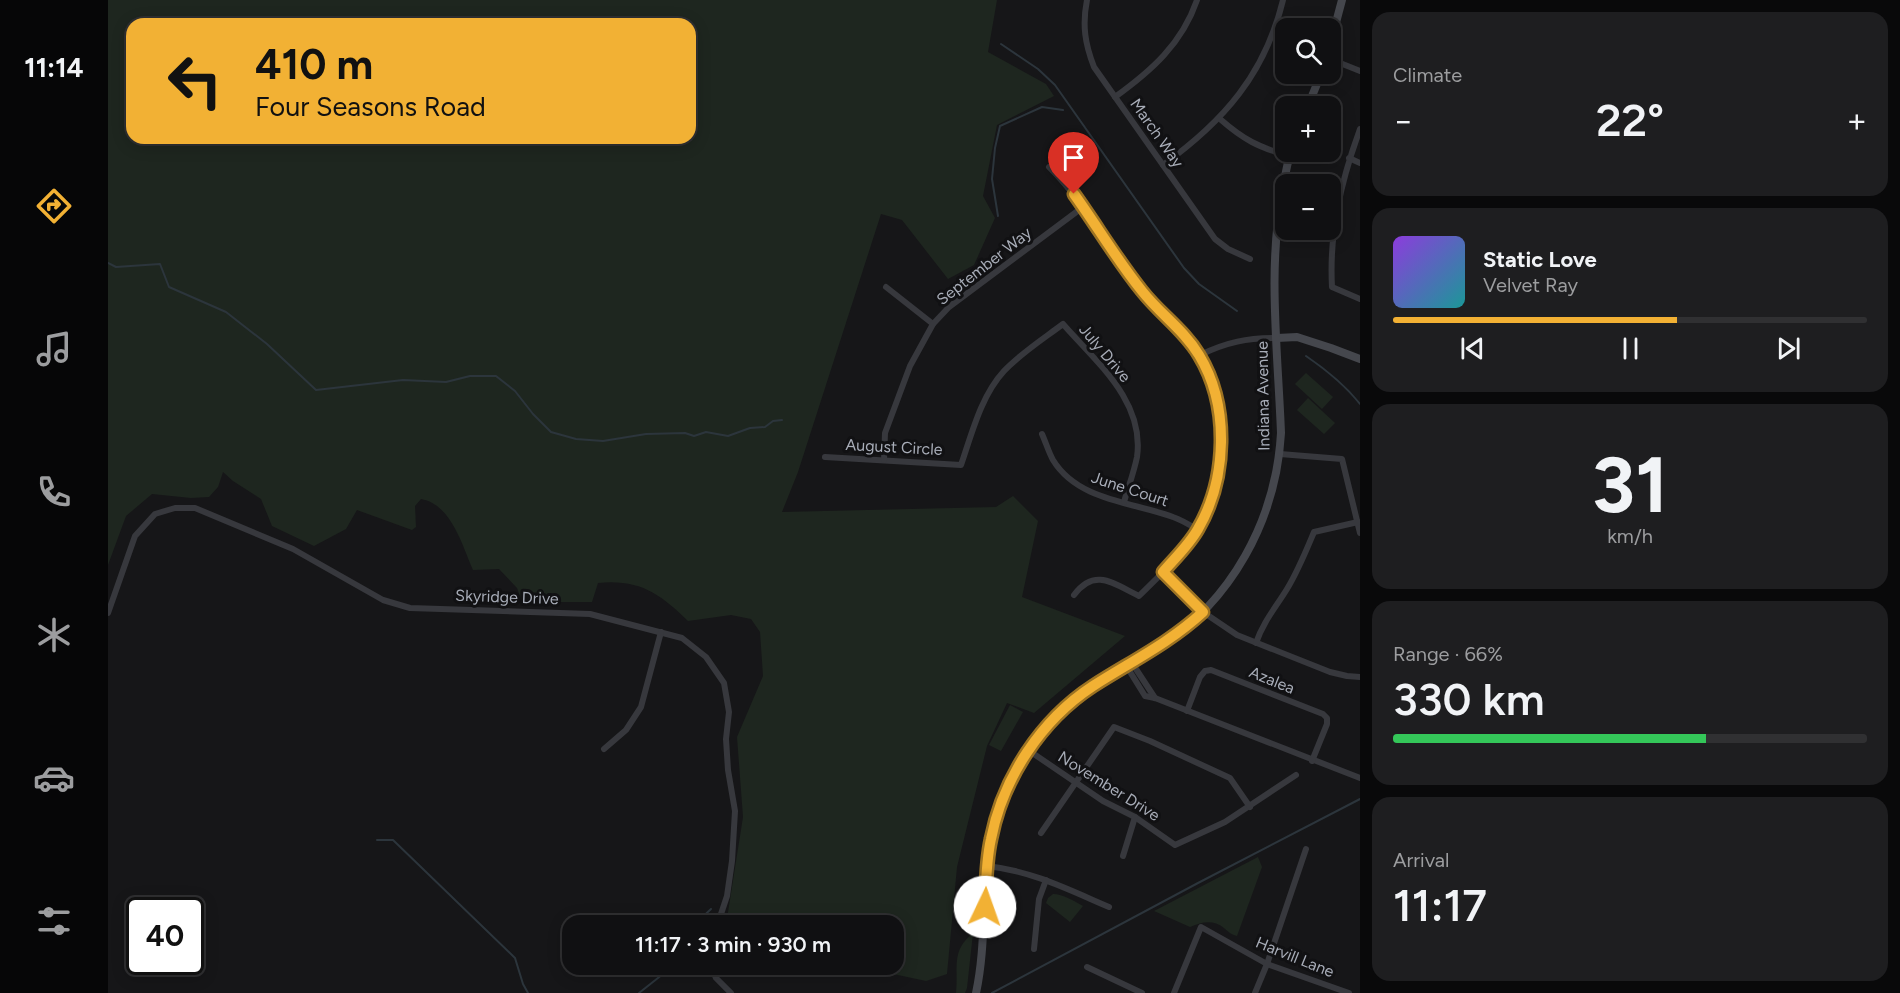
<!DOCTYPE html>
<meta charset="utf-8">
<style>
:root{--surface:#101012;--page:#1e1e20;--text:#f1f3f6;--muted:#9c9d9f;--line:#303032;--accent:#f2b134}
body{margin:0;font-family:Figtree,sans-serif;background:var(--page);color:var(--text);height:100vh;display:flex;flex-direction:column;font-size:22px;white-space:nowrap}
*{box-sizing:border-box;margin:0}
p{font-size:20px;color:var(--muted)}
.icon{flex:none;width:33px;height:33px;fill:none;stroke:currentColor;stroke-width:2;stroke-linecap:round;stroke-linejoin:round}
.map{position:relative;flex:1;overflow:hidden}
.details{display:flex;flex-direction:column;gap:12px;padding:12px;background:#09090a;width:540px}
.details>*{flex:none}
.hud{position:absolute;left:18px;top:18px;width:570px;height:126px;border-radius:18px;box-shadow:0 3px 15px #0003,0 0 0 2px var(--line);background:#f2b134;color:#111;overflow:hidden}
.fabs{position:absolute;left:1167px;top:18px;display:grid;gap:12px}
.fabs a{display:grid;place-items:center;width:66px;height:66px;border-radius:12px;background:var(--surface);box-shadow:0 3px 15px #0003,0 0 0 2px var(--line);font-size:30px}
.speed{position:absolute;left:18px;top:897px;display:flex;gap:12px;font-size:30px;font-weight:700;text-align:center}
.speed>*{display:grid;place-content:center;width:78px;height:78px;border-radius:50%;background:var(--surface);box-shadow:0 3px 15px #0003,0 0 0 2px var(--line);line-height:1}
.speed .limit{border:3px solid #111;border-radius:9px;background:#fff;color:#111}
.pin{position:absolute;display:grid;place-items:center;width:51px;height:51px;color:#fff;margin:-62px -26px;border-radius:50% 50% 50% 0;rotate:-45deg;box-shadow:0 0 6px #0007}
.pin .icon{rotate:45deg}
.me{position:absolute;width:66px;margin:-33px;rotate:3deg;stroke-linejoin:round;filter:drop-shadow(0 0 4px #0008)}
.turn{display:flex;align-items:center;gap:21px;height:126px;padding:0 30px;font-size:27px}
.turn .icon{width:78px;height:78px;stroke-width:2.5}
.turn b{display:block;font-size:42px;line-height:51px}
.big{font-size:45px;font-weight:600;line-height:1.1}
.details .tile{flex:1;display:flex;flex-direction:column;justify-content:center;gap:9px;min-width:0;padding:0 21px;border-radius:18px;background:var(--page)}
.details .dial{align-items:center;gap:0}
.dial b{font-size:78px;line-height:1}
.song{display:flex;align-items:center;gap:18px}
.cover{width:72px;height:72px;border-radius:9px;background:linear-gradient(135deg,hsl(270 70% 55%),hsl(180 70% 35%))}
.played{height:6px;border-radius:3px;background:linear-gradient(90deg,var(--accent) 60%,var(--line) 60%)}
.keys{display:flex;justify-content:space-around;direction:ltr}
.heat{display:flex;justify-content:space-between;align-items:center;font-size:33px;direction:ltr}
.charge{height:9px;border-radius:4px;background:linear-gradient(90deg,#34c759 66%,var(--line) 0)}
.trip{position:absolute;left:454px;top:915px;width:342px;height:60px;border-radius:18px;background:var(--surface);box-shadow:0 3px 15px #0003,0 0 0 2px var(--line);font-weight:600;line-height:60px;text-align:center}
main{display:flex;flex:1;min-height:0}
.dock{display:flex;flex-direction:column;width:108px;justify-content:space-around;align-items:center;background:#060607;color:var(--muted)}
.dock .icon{width:42px;height:42px}
.dock .active{color:var(--accent)}
.dock b{font-size:27px;color:var(--text)}
.map>svg:first-child{display:block}
</style>
<main>
<nav class="dock">
<b>11:14</b>
<svg class="icon active" aria-label="directions" viewBox="0 0 24 24"><path d="M12 3l9 9-9 9-9-9zM9 14v-3h6M13 9l2 2-2 2"/></svg>
<svg class="icon" aria-label="music" viewBox="0 0 24 24"><path d="M9 18V5l10-2v13"/><circle cx="6" cy="18" r="3"/><circle cx="16" cy="16" r="3"/></svg>
<svg class="icon" aria-label="phone" viewBox="0 0 24 24"><path d="M5 4h4l2 5-3 2q2 4 5 5l2-3 5 2v4C11 20 4 13 5 4z"/></svg>
<svg class="icon" aria-label="climate" viewBox="0 0 24 24"><path d="M12 3v18M4 7l16 10M4 17L20 7"/></svg>
<svg class="icon" aria-label="car" viewBox="0 0 24 24"><path d="M5 17H2v-5l4-1 3-4h7l3 4 3 1v5h-3M9 17h6M6 11h13"/><circle cx="7" cy="17" r="2"/><circle cx="17" cy="17" r="2"/></svg>
<svg class="icon" aria-label="filters" viewBox="0 0 24 24"><path d="M4 7h16M4 17h16"/><circle cx="9" cy="7" r="2"/><circle cx="15" cy="17" r="2"/></svg>
</nav>
<div class="map">
<svg width="1252" height="993" viewBox="0 0 1252 993">
<rect width="100%" height="100%" fill="#161618"/>
<g fill="#1e261f" fill-rule="evenodd">
<path d="M0,0H889L880,52L938,84L946,96L889,125L875,196L887,218L866,265L840,279L794,220L773,214L690,472L674,512L888,507L905,496L930,521L914,597L1017,636L926,713L899,703L879,746L849,867L839,974L818,981L743,965L786,964V926L618,925L635,817L629,737L655,676L652,632L643,619L623,615L580,621C552,594 532,579 490,583L484,602H414L409,588L391,569L365,570C354,545 343,504 313,499L307,506L308,527L304,530L249,510L238,529L206,546L164,526L153,499L125,481L115,472L110,487L101,497L83,498L44,494L18,516L0,565ZM24,24H582V138H24Z"/>
<polygon points="1198,373 1225,397 1214,409 1187,384"/>
<polygon points="1200,398 1227,423 1216,434 1189,410"/>
<polygon points="902,705 915,712 893,751 881,745"/>
<path d="M1150,857L1154,867L1129,936C1122,934 1121,932 1116,928C1105,919 1093,922 1082,927L1046,911Z"/>
<path d="M945,894C955,894 966,901 975,906L962,922L938,903L940,898Z"/>
<path d="M865,933L859,988L857,993H848C851,967 842,952 865,933Z"/>
</g>
<g fill="none" stroke-linecap="round" stroke-linejoin="round">
<g stroke="#2c353c" stroke-width="2">
<polyline points="893,44 930,69 947,85 1076,268 1091,284 1129,311"/>
<polyline points="890,216 884,179 887,148 892,126 934,107 955,110"/>
<polyline points="0,263 8,267 52,264 61,287 118,312 159,344 208,390 295,380 338,382 362,376 388,376 407,391 425,414 443,432 468,439 495,441 538,434 577,433 586,436 598,432 620,436 642,428 657,427 665,421 674,420"/>
<path d="M1198,356C1217,369 1237,385 1252,404"/>
<polyline points="269,840 285,840 407,958 415,984 420,993"/>
<polyline points="585,926 603,909"/>
<polyline points="531,993 555,974 560,964"/>
<polyline points="884,993 1090,883 1252,799"/>
</g>
<g stroke="#37383d" stroke-width="6">
<path d="M979,0C974,25 977,44 986,67L1107,239L1120,249L1142,259"/>
<polyline points="1222,59 1252,71"/>
<path d="M1007,97C1043,71 1074,44 1089,0"/>
<path d="M1112,119C1136,140 1150,147 1181,156"/>
<path d="M1252,129C1233,181 1221,232 1224,287L1252,299"/>
<polyline points="1241,158 1252,163"/>
<path d="M1055,165C1116,121 1157,74 1175,0"/>
<path d="M941,167C978,204 1002,250 1034,291C1052,314 1077,330 1092,356C1122,406 1120,481 1089,531C1074,555 1052,575 1031,596C1006,584 987,567 966,595"/>
<polyline points="778,287 825,324"/>
<path d="M1092,355C1119,342 1139,338 1169,338"/>
<path d="M934,434C938,443 941,453 945,460C970,501 1025,502 1065,517C1074,520 1082,525 1090,530"/>
<polyline points="1172,454 1234,459 1252,533"/>
<path d="M717,457L853,465C864,433 873,396 896,371C913,353 935,339 955,324C988,362 1037,401 1029,457C1026,472 1020,488 1016,502"/>
<polyline points="776,460 777,433 802,366 825,324 841,307 975,207"/>
<polyline points="1055,572 1095,612 1129,635 1222,672 1239,676 1252,677"/>
<polyline points="0,613 27,536 47,514 67,508 87,508 185,549 275,600 302,608 482,614 574,638 598,657 616,683 621,712 618,739 620,770 627,811 624,861 619,896 609,926"/>
<path d="M1148,643C1155,622 1168,607 1179,589C1190,571 1198,551 1206,532L1250,522"/>
<polyline points="1024,663 1047,698"/>
<polyline points="1019,667 1037,696 1047,698 1252,778"/>
<polyline points="1079,711 1092,677 1097,671 1103,670 1215,714 1219,718 1219,724 1204,761"/>
<polyline points="496,749 518,730 533,707 553,632"/>
<polyline points="920,750 995,801 1027,817 1067,845 1117,822 1188,775"/>
<polyline points="933,833 1006,727 1042,741 1122,778 1142,807"/>
<polyline points="1015,856 1027,817"/>
<path d="M879,866C924,871 959,889 1001,907"/>
<polyline points="926,949 931,899 938,880"/>
<polyline points="602,964 608,978 623,993"/>
<polyline points="979,967 1034,993"/>
<polyline points="1066,993 1093,927 1159,964 1241,993"/>
<polyline points="1147,993 1159,964 1198,849"/>
</g>
<g stroke="#45474d" stroke-width="8">
<polyline points="1222,45 1234,0"/>
<polyline points="1200,106 1213,74"/>
<polyline points="1169,338 1189,337 1223,348 1252,359"/>
<path d="M868,993C879,942 873,890 883,839C888,808 902,779 919,752C952,699 999,680 1049,649C1124,601 1168,520 1173,433C1170,352 1159,267 1175,188C1177,176 1179,163 1183,152"/>
</g>
</g>
<g fill="none" stroke-linecap="round" stroke-linejoin="round">
<defs>
<path id="route" d="M877,907C878,884 878,861 883,839C895,778 933,720 985,686C1024,661 1060,644 1095,612L1055,572C1067,558 1081,545 1090,529C1119,479 1122,406 1091,355C1076,330 1052,314 1034,291C1009,260 989,226 966,194"/>
</defs>
<use href="#route" stroke="#9d7322" stroke-width="15"/>
<use href="#route" stroke="#f2b134" stroke-width="10"/>
</g>
<g text-anchor="middle" dominant-baseline="central" stroke-width="6" stroke-linejoin="round" paint-order="stroke">
<g font-size="16" fill="#a8adb8" stroke="#111113">
<text transform="translate(1049 133) rotate(55)">March Way</text>
<text transform="translate(876 266) rotate(-38)">September Way</text>
<text transform="translate(997 353) rotate(50)">July Drive</text>
<text transform="translate(1155 396) rotate(-91)">Indiana Avenue</text>
<text transform="translate(786 447) rotate(3)">August Circle</text>
<text transform="translate(1022 489) rotate(18)">June Court</text>
<text transform="translate(399 597) rotate(2)">Skyridge Drive</text>
<text transform="translate(1164 680) rotate(22)">Azalea</text>
<text transform="translate(1001 786) rotate(32)">November Drive</text>
<text transform="translate(1187 957) rotate(22)">Harvill Lane</text>
</g>
</g>
</svg>
<div class="fabs">
<a><svg class="icon" aria-label="search" viewBox="0 0 24 24"><circle cx="10" cy="10" r="6"/><path d="M15 15l6 6"/></svg></a>
<a>+</a>
<a>−</a>
</div>
<div class="speed"><div class="limit">40</div></div>
<div class="pin" style="left:966px;top:194px;background:#d93025"><svg class="icon" aria-label="arrive" viewBox="0 0 24 24"><path d="M6 21V4h12l-3 4 3 4H6"/></svg></div>
<svg class="me" style="left:877px;top:907px" viewBox="-20 -20 40 40"><circle r="19" fill="#fff"/><path d="M0-13L10 11 0 6-10 11z" fill="#f2b134"/></svg>
<div class="trip">11:17 · 3 min · 930 m</div>
<div class="hud">
<div class="turn"><svg class="icon" aria-label="left" viewBox="0 0 24 24"><path d="M17 20v-9H6M10 6l-5 5 5 5"/></svg><div><b>410 m</b>Four Seasons Road</div></div>
</div>
</div>
<section class="details">
<div class="tile"><p>Climate</p>
<div class="heat"><a>−</a><b class="big">22°</b><a>+</a></div>
</div>
<div class="tile">
<div class="song"><i class="cover"></i><div><b>Static Love</b><p>Velvet Ray</p></div></div>
<div class="played"></div>
<div class="keys"><svg class="icon" aria-label="previous" viewBox="0 0 24 24"><path d="M18 5L8 12l10 7zM5 5v14"/></svg><svg class="icon" aria-label="pause" viewBox="0 0 24 24"><path d="M8 5v14M16 5v14"/></svg><svg class="icon" aria-label="next" viewBox="0 0 24 24"><path d="M6 5l10 7-10 7zM19 5v14"/></svg></div>
</div>
<div class="tile dial"><b>31</b><p>km/h</p></div>
<div class="tile"><p>Range · 66%</p><b class="big">330 km</b><div class="charge"></div></div>
<div class="tile"><p>Arrival</p><b class="big">11:17</b></div>
</section>
</main>
